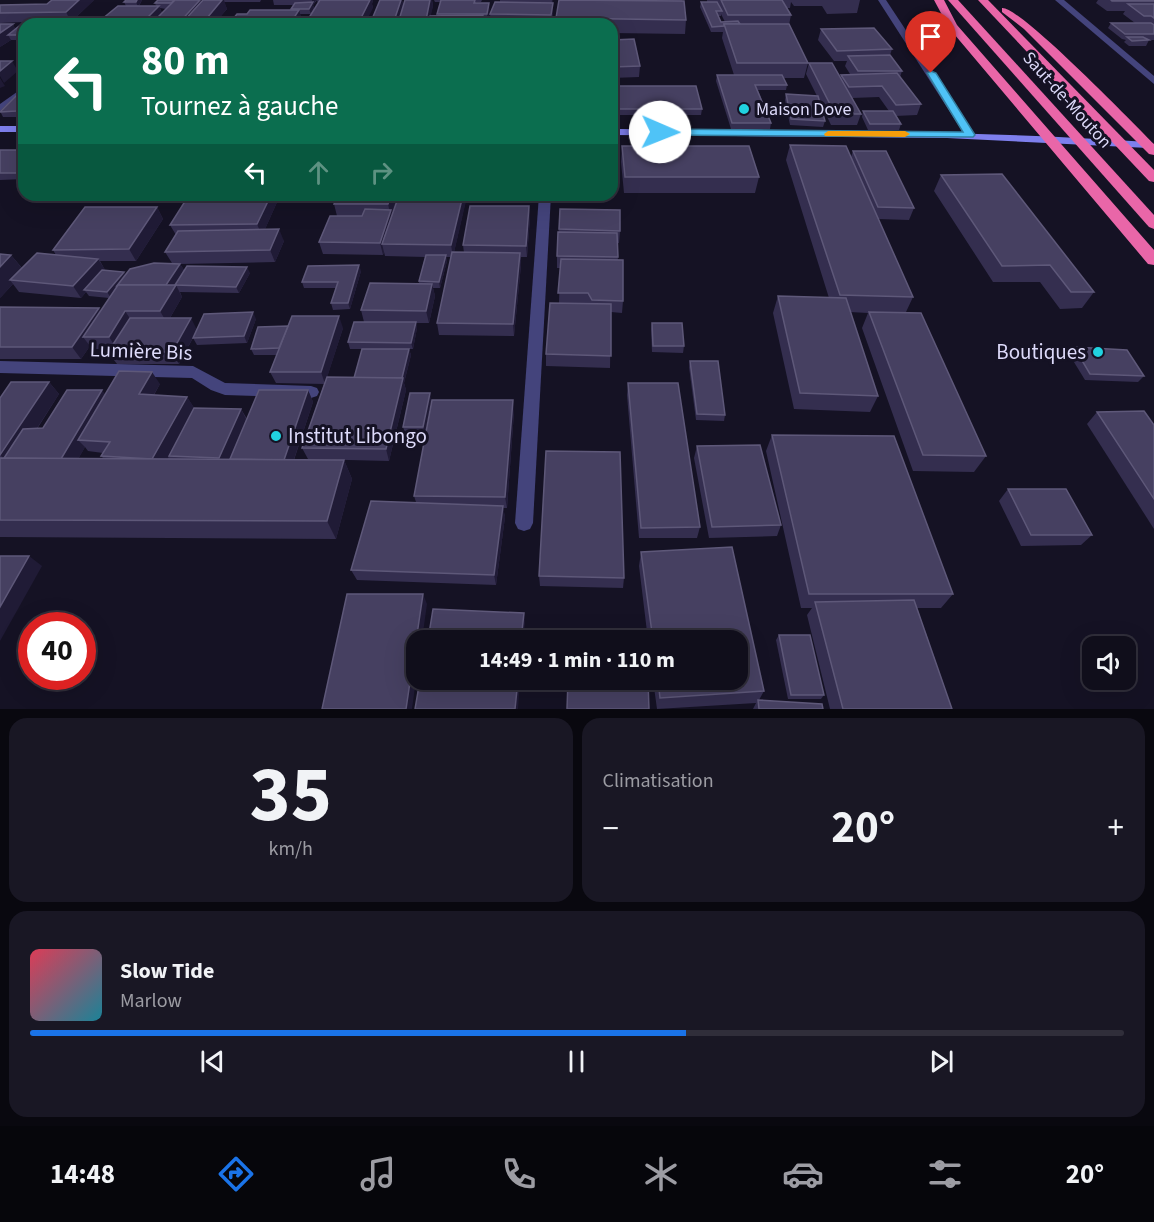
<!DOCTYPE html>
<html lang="fr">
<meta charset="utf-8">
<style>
:root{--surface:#100e1b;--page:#191724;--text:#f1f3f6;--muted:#9c9ca3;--line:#302e3a;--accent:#1a73e8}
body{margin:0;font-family:"Source Sans 3",sans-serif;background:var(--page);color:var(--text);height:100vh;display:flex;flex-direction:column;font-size:22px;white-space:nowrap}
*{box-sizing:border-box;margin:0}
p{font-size:20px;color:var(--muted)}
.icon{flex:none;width:33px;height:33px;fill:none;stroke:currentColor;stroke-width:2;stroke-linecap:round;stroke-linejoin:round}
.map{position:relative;height:709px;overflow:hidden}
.details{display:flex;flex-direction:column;gap:9px;padding:9px;background:#09080f;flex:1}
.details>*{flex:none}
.guide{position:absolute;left:18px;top:18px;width:600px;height:183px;border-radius:18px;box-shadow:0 6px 24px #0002,0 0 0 2px var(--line);background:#0b6e4f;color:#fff;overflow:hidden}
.fabs{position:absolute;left:1082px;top:636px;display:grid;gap:12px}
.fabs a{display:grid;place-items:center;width:54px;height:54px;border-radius:12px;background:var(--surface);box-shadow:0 6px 24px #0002,0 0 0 2px var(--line);font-size:30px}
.speed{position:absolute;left:18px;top:612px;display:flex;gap:12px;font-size:30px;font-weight:700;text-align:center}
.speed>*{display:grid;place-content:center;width:78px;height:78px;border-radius:50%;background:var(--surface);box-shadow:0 6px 24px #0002,0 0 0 2px var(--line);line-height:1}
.speed .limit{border:9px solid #d22;background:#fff;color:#111}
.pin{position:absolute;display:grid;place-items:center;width:51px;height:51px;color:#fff;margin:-62px -26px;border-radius:50% 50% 50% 0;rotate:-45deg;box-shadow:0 0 6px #0007}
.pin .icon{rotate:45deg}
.me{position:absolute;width:66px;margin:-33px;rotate:91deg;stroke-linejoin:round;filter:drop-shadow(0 0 4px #0008)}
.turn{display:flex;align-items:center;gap:21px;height:126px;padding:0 24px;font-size:27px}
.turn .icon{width:78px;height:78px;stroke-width:2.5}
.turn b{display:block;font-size:42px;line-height:51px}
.lanes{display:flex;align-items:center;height:57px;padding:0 24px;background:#0003;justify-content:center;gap:30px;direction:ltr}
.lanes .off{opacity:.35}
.big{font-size:45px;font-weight:700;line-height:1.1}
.details .card{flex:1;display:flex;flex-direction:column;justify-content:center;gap:9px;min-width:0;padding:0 21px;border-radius:18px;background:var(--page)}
.details .dial{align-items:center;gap:0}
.dial b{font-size:78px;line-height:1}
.song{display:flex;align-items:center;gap:18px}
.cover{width:72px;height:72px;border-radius:9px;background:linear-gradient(135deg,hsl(350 70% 55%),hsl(190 70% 35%))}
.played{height:6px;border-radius:3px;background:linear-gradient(90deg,var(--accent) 60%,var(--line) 60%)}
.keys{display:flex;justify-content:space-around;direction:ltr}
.heat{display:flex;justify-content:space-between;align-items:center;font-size:33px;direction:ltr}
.details .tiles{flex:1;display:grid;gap:9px;grid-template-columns:1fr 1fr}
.card:last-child{grid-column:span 2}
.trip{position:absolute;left:406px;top:630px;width:342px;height:60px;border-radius:18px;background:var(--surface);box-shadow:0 6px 24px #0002,0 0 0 2px var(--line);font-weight:700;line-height:60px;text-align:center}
.dock{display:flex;height:96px;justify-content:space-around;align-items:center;background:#06060b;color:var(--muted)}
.dock .icon{width:42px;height:42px}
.dock .current{color:var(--accent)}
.dock b{font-size:27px;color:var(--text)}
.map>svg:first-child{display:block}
</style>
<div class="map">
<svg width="1154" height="709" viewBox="0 0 1154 709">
<rect width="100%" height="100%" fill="#151224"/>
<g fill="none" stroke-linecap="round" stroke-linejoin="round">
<g fill="#44447c" fill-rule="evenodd">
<polygon points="878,0 886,0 975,135 974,137 966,137"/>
<polygon points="1055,0 1064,0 1154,76 1154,84"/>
<polygon points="24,87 24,95 0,112 0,104"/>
<polygon points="539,195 551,195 533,523 530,529 524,531 518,529 515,523"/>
<polygon points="0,361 193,366 225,383 311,386 317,388 319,392 317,396 311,398 225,395 211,390 192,378 0,373"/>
</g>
<g fill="#7e7fed" fill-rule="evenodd">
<rect x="0" y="126" width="24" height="6"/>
<path d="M612,129C791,130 969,130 1148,142L1153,145L1148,148L947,138L612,135Z"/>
</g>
<g fill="#e966a8" fill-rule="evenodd">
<polygon points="934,0 944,0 957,25 1154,250 1154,265 1148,264 949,28"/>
<polygon points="948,0 958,0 1154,215 1154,229 1149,227"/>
<polygon points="978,0 988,0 1154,170 1154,182 1149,181"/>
<path d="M1002,8C1020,6 1134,124 1154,144V155L1149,154L1024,29L1002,12Z"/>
</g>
</g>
<g fill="#342e4f" fill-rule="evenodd">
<polygon points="94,0 71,22 63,22 65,24 24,24 24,40 11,40 0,47 13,24 15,29 24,22 0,23 0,5 47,4"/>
<path d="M142,0L139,6H156L155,3L201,0V2L203,0H261L260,2H224L227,9L214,24H96L126,6L124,2ZM160,8L166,9L162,13Z"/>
<polygon points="273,0 373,0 372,4 373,8 318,4 317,0 313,5 314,8 311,14 300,14 302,20 247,14 291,10 293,5 274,5"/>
<polygon points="380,0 402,0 403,5 405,0 432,0 433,6 430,16 437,16 441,2 435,2 434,0 482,0 481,2 476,2 476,3 490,13 487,24 399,24 399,22 398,24"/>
<polygon points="500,0 553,0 553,13 551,22 554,24 491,24 490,14 500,2"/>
<polygon points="559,0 682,0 686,20 685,34 612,33 612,24 557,24"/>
<path d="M707,0H860L857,13L827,14L822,6H794L791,2L790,8H787L791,15L789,25L808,63L804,78H784L787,85L786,90H758L771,123L770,129H731L716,81L717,75H734L722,38L723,32H711L700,7L701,2H707ZM721,14L725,22H721L718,16H721Z"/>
<polygon points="1098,0 1154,0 1154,40 1148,40 1149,40 1146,46 1129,46 1124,42 1126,40 1122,39 1108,28 1111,23 1135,23 1123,14 1125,11 1107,11 1096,3"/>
<polygon points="821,29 892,49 890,55 902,71 900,77 921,104 917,115 895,116 901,124 899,130 868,130 862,117 863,111 889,111 879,97 852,98 861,114 857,125 831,125 819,100 825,121 823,127 790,125 785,100 786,94 817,96 806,74 809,63 840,77 841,75 850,74 845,66 847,61 834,61 818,40"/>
<polygon points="612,40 640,66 639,77 612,78"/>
<polygon points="612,86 702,109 701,115 612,115"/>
<polygon points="24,88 24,113 20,117 3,117 0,111"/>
<polygon points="790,145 851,157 853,151 914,208 909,220 878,219 913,297 906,312 986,456 974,472 913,471 862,328 868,313 850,312 878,396 870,412 794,409 773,313 778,296 829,298 786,160"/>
<polygon points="622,146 759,177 755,193 624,193 621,162"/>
<polygon points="0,150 24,150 24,179 0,180"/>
<polygon points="941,175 1094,292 1082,308 1060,309 1040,282 993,282 934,191"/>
<polygon points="398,195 392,212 392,214 399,195 467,195 454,252 464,253 463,245 529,206 530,218 527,257 521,257 521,265 514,336 439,335 437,323 451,257 446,257 447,261 440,288 433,288 435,296 429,323 416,323 417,328 413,349 409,349 411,355 404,383 406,390 389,461 308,459 302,448 324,384 276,383 270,372 277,355 254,355 251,349 343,328 327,377 354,378 393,349 350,349 348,342 364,322 361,310 419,284 419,281 425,257 385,256 384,252 383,255 323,254 319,242 337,216 334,204"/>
<polygon points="278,200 265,229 284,241 275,262 180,264 184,270 174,285 250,273 239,293 180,292 182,297 170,318 197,329 256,319 247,343 197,345 193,338 179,364 117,364 108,352 110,349 92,349 90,346 81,359 0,359 0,307 99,308 101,311 109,298 89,296 86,292 81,298 19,292 13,284 0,298 11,255 22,268 56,255 53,250 157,207 163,219 136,261 100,261 105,270 126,274 172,263 165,252 176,235 170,225"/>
<polygon points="560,209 620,231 619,243 617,243 618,260 623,301 622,313 611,312 610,368 546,366 546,354 559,303 560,268 557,268 557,256"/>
<polygon points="361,271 350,309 333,310 331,303 336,288 304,288 302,282"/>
<polygon points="652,323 684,346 683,353 652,352 651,329"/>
<polygon points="1074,347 1144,376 1138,382 1085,380 1069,354"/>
<polygon points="690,361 725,415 724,421 696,420 689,367"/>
<path d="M49,382L59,394L37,429L43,428L105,395L160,384L154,395L187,397L194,408L241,409L247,419L308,390L313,402L294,460H344L352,479L336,539L0,537V398ZM85,447L88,451L103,453L101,456L104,459H78Z"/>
<polygon points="628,383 700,527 697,538 639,538 627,395"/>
<polygon points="431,399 425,433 405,433 403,427"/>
<polygon points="514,412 507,508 503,508 505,517 496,585 357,580 351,570 416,502 414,496"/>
<polygon points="1097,412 1154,425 1154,529 1087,424"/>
<polygon points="772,435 953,594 941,608 917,608 952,709 830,709 807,615 812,608 801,608 766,451"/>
<polygon points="697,446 781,525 777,536 709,538 694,458"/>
<polygon points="1008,489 1092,535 1081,545 1021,546 999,501"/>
<polygon points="732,547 764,691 759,700 822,704 823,709 753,709 756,703 657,709 653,680 738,680 738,640 648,640 639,566 641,552"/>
<polygon points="539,576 624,578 623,588 540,586"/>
<polygon points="779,635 824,695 821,699 788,699 776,640"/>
</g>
<g fill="#201b36">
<polygon points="79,0 94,0 71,22 66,12"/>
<polygon points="137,0 142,0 138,7 136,2"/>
<polygon points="200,0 201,0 204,9 191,24 178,24"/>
<polygon points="222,0 224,0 227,9 214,24 202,24"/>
<polygon points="312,0 316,0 313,5 314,8 311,14 309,9 312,3"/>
<polygon points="370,0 373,0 372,4 373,8 365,24 358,24"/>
<polygon points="400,0 402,0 404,8 399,20 398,24 393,24"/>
<polygon points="430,0 432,0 433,6 429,24 427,24 426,20"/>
<polygon points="552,0 553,0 553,13 551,24"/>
<polygon points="489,3 490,13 487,24 487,14"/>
<polygon points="159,6 163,16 156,24 141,24"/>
<polygon points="299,10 302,20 299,24 290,24"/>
<polygon points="62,19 65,24 56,24"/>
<polygon points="13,24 18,34 8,35 11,40 0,47 0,33"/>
<polygon points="12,61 18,71 4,83 0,76 0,71"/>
<polygon points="0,78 5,86 0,88"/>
<polygon points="24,104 24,113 20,117 16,111"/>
<polygon points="271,195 276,195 278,200 262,236 257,224"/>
<polygon points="391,195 398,195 392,212 394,221 382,244 384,252 383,255 380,243 390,213 388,204"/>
<polygon points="463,195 467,195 467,197 453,257 451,245"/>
<polygon points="529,206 530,218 527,257 526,246"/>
<polygon points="157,207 163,219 136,261 129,249"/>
<polygon points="279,229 284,241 275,262 270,250"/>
<polygon points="520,253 521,265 514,336 513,324"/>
<polygon points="11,255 24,271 10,280 13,284 0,298 0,267"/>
<polygon points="446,255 447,261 440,288 439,282"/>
<polygon points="98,259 106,271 84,290 86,292 81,298 73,286"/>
<polygon points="180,264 184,270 167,295 163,289"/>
<polygon points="359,265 361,271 350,309 348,303"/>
<polygon points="247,267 250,273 239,293 236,287"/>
<polygon points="124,272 128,278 111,298 107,292"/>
<polygon points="432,284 435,296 429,323 426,311"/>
<polygon points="176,285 182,297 167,323 160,311"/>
<polygon points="99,308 107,320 83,337 90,346 81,359 72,347"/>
<polygon points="125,311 133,323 117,349 109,337"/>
<polygon points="253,312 256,319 247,343 244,336"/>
<polygon points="339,316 343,328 325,384 321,372"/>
<polygon points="191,318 197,330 179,364 172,352"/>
<polygon points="416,322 417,328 413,349 411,343"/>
<polygon points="409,349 411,355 404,383 406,390 389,461 386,449"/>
<polygon points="152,372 160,384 147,406 139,394"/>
<polygon points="49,382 59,394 17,459 4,459 0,455"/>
<polygon points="102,390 111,402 78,440 85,447 72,470 61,459"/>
<polygon points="308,390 313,402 290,471 284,460"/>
<polygon points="430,393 431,399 425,433 423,427"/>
<polygon points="187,397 195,409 161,471 152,460"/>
<polygon points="513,400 514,412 507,508 505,497"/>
<polygon points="241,409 247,421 226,469 219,458"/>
<polygon points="344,460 352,479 336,539 327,521"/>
<polygon points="503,506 505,517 496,585 494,575"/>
<polygon points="29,556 42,566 0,641 0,607"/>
<polygon points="423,594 427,604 422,640 417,640 417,672 412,709 406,709"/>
<polygon points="524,613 525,623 523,640 521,640"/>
<polygon points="518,680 520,680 518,709 515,709"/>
</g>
<g fill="#464061" stroke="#5e5879" stroke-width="1.5">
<polygon points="52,0 79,0 66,12 0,13 0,5 47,4"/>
<polygon points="126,0 137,0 136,2 124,2"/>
<polygon points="158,0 175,0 171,3 155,3"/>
<polygon points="175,0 200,0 178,24 151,24"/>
<polygon points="203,0 222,0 202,24 181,24"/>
<polygon points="320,0 370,0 358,24 305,24"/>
<polygon points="380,0 401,0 393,24 370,24"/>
<polygon points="405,0 430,0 426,20 399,20"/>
<polygon points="441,0 475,0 474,3 489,3 487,14 437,14"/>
<polygon points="559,0 684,1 686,20 556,18"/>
<polygon points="721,0 782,0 791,15 728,15"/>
<polygon points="1111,0 1154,0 1154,1 1112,1"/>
<polygon points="313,2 309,9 291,9 295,3"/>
<polygon points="495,2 553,3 551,15 490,14"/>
<polygon points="701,2 717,2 722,11 716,11 721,22 738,21 740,24 724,24 724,26 712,27"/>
<polygon points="1128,4 1154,4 1154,18 1151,16 1144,16"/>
<polygon points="118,6 159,6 141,24 96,24"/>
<polygon points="250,10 299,10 290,24 229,24 237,14 247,14"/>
<polygon points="483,15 482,24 428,24 430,16"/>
<polygon points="28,19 62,19 56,24 24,24 24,35 8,35"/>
<polygon points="554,22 554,24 541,24 541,23"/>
<polygon points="1111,23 1151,23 1154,25 1154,34 1125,34"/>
<polygon points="0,24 13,24 0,33"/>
<polygon points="724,24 789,24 808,63 737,63"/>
<polygon points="874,28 892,49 837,51 821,29"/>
<polygon points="1127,37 1143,37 1149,40 1132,41"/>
<polygon points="634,39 640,66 612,67 612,40"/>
<polygon points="890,55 902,71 858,71 848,56"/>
<polygon points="0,61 12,61 0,71"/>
<polygon points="809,63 832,63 861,114 835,114"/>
<polygon points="897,73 921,104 896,105 882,86 849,87 841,75"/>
<polygon points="717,75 782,75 787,85 755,85 771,123 732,123"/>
<polygon points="612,86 696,86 702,109 612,109"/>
<polygon points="24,88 24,104 16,111 0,112"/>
<polygon points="786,94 818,96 825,121 791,119"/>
<polygon points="863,111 893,111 901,124 870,124"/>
<polygon points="790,145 846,146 913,297 840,295"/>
<polygon points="622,146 749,146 759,177 625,177"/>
<rect x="0" y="150" width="24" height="23"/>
<polygon points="853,151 886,151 914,208 878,207"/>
<polygon points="1002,174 1094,292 1071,292 1050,265 1002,266 941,175"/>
<polygon points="189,195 271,195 257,224 170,225"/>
<polygon points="338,195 391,195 388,204 334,204"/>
<polygon points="399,195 463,195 451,245 382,244"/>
<polygon points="470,206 529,206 526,246 463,245"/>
<polygon points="85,207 157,207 129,249 53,250"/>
<polygon points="365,209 391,210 380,243 319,242 330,216 362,216"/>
<polygon points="560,209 620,210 620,231 559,229"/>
<polygon points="279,229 270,250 165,252 178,231"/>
<polygon points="558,232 617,233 618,257 557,256"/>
<polygon points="452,252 520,253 513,324 437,323"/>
<polygon points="37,253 98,259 73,286 10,280"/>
<polygon points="0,254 11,255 0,267"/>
<polygon points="426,255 446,255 439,282 419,281"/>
<polygon points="561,259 623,260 623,301 592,300 588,293 558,293"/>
<polygon points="154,263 180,264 166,285 118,285 116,287 130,269"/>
<polygon points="359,265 348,303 331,303 338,282 302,282 308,266"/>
<polygon points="187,266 247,267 236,287 175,285 176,285 175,285"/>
<polygon points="102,270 124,272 107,292 84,290"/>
<polygon points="370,283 432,284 426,311 361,310"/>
<polygon points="118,285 176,285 160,311 125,311 109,337 83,337"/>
<polygon points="778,296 846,298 878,396 800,393"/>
<polygon points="550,303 611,304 611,356 546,354"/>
<polygon points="0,307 99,308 72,347 0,347"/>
<polygon points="253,312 244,336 193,338 204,314"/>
<polygon points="869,312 921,313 986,456 923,455"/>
<polygon points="292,316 339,316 321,372 270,372"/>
<polygon points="130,318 191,318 172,352 108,352"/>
<polygon points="354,322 416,322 411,343 348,342"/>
<polygon points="652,323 682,323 684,346 653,346"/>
<polygon points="288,326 279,348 251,349 258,327"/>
<polygon points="1074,347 1127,350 1144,376 1090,374"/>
<polygon points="362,349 409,349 402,378 354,378"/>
<polygon points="690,361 718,361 725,415 697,414"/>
<polygon points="119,371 152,372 139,394 187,397 152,459 101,456 110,442 78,440"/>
<polygon points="327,377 403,378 386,449 302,448"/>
<polygon points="11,382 49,382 0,455 0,398"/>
<polygon points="628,383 678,383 700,527 641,528"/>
<polygon points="67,390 102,390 61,459 4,458 23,429 43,428"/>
<polygon points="259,390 308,390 284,460 230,459"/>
<polygon points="410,393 430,393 423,427 403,427"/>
<polygon points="432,400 513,400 505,497 414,496"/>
<polygon points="194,408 241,409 219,458 169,456"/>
<polygon points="1144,411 1154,425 1154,499 1097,412"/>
<polygon points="772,435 894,436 953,594 809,594"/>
<polygon points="760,445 781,525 712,527 697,446"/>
<polygon points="546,451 620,452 624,578 539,576"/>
<polygon points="0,458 344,460 327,521 0,520"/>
<polygon points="1008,489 1066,489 1092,535 1031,535"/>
<polygon points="371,501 503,506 494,575 351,570"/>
<polygon points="732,547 764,691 660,698 658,680 738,680 738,640 653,640 641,552"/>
<polygon points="0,556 29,556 0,607"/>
<polygon points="347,594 423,594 406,709 322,709"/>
<polygon points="914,600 952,709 843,709 815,602"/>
<polygon points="433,609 524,613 521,640 428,640"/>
<polygon points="779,635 810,635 824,695 791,695"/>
<polygon points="569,636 646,638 646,640 569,640"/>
<polygon points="420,680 518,680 515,709 415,709"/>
<polygon points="568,680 648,680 649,709 567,709"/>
<polygon points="758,700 822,704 823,709 759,709"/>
</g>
<polygon fill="#4fc3f7" stroke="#337fa1" stroke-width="1.5" points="931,71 936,73 975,135 973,137 660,135 655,132 660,129 963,132 927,73"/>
<polygon fill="#f59e0b" points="828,131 905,131 910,134 905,137 825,136 824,134"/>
<g fill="#21d2e0" stroke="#151224" stroke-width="2">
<circle cx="744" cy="109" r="6"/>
<circle cx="1098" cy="352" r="6"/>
<circle cx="276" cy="436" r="6"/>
</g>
<g text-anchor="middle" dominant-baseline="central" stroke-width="6" stroke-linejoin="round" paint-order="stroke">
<g font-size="18" fill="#dddafa" stroke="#151224">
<text transform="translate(1067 100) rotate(48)">Saut-de-Mouton</text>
</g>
<g font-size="18" fill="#dddafa" stroke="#151224" text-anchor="start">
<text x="756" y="109">Maison Dove</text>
</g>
<g font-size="21" fill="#dddafa" stroke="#151224">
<text transform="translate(141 351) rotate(2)">Lumière Bis</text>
</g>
<g font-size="21" fill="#dddafa" stroke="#151224" text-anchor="end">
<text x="1086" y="352">Boutiques</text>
<text x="288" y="436" text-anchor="start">Institut Libongo</text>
</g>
</g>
</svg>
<div class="fabs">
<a><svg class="icon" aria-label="sound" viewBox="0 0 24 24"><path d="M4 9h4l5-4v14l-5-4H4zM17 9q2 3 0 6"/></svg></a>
</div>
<div class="speed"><div class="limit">40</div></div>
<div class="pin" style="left:931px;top:73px;background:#d93025"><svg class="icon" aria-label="arrive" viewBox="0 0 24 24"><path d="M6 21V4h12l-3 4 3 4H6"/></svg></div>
<svg class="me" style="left:660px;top:132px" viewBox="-20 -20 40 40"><circle r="19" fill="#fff"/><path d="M0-13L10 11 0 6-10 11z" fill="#4fc3f7"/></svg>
<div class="trip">14:49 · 1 min · 110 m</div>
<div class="guide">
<div class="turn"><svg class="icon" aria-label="left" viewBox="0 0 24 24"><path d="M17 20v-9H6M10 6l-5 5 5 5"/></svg><div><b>80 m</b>Tournez à gauche</div></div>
<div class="lanes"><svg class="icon" aria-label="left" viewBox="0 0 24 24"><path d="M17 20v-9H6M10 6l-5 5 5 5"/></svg><svg class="icon off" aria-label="ahead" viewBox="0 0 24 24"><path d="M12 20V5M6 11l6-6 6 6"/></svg><svg class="icon off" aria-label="right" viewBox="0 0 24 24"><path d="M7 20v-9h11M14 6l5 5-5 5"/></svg></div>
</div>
</div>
<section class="details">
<div class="tiles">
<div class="card dial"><b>35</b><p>km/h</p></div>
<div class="card"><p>Climatisation</p>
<div class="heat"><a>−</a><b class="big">20°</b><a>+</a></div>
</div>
<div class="card">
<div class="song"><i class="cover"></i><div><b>Slow Tide</b><p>Marlow</p></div></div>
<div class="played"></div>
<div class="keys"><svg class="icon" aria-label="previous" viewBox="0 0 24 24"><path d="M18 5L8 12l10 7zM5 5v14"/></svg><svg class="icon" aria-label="pause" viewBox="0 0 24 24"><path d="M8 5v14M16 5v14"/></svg><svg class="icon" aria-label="next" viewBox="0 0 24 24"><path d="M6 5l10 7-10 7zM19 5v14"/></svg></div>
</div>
</div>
</section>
<nav class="dock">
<b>14:48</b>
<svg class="icon current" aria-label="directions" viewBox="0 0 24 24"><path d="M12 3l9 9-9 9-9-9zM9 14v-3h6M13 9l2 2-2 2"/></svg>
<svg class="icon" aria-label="music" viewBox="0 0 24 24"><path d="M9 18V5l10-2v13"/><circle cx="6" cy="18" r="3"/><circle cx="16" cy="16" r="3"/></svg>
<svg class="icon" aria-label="phone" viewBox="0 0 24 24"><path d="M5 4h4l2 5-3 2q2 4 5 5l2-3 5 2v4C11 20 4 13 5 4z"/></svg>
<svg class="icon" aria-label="climate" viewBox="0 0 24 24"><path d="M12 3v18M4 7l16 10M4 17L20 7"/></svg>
<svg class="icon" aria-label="car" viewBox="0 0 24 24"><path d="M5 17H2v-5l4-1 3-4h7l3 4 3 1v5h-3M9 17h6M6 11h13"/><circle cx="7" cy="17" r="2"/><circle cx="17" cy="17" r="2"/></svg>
<svg class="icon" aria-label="filters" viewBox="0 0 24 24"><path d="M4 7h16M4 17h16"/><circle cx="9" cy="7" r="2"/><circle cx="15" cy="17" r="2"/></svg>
<b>20°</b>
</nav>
